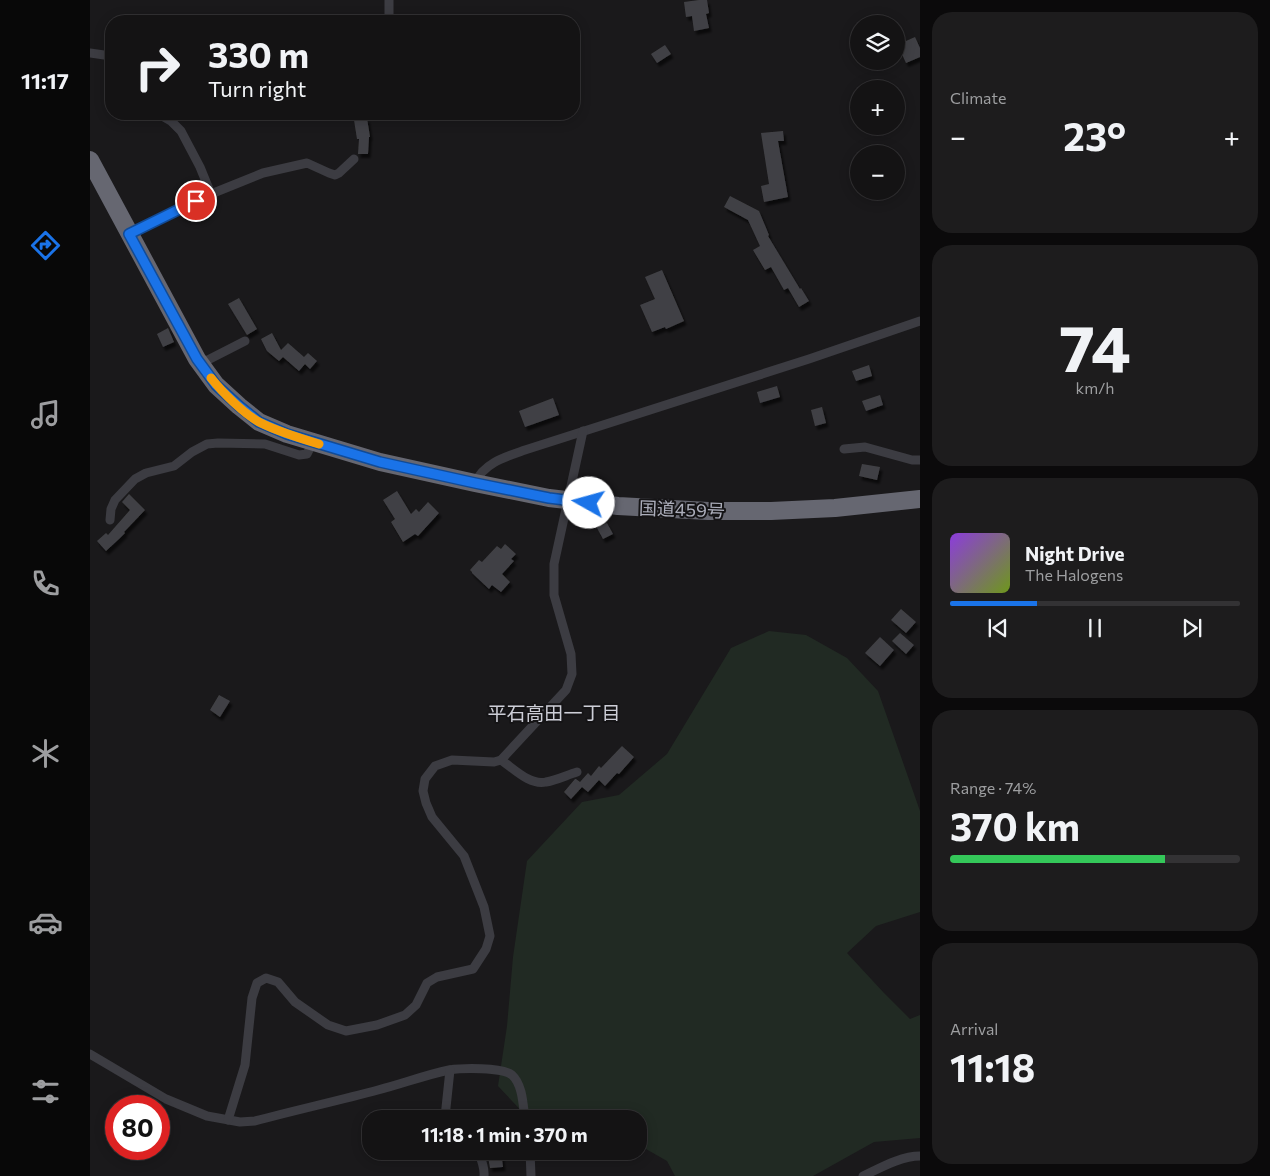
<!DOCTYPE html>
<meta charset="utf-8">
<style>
:root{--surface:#141314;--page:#1d1c1d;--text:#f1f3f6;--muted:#9d9ea0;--line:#333234;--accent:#1a73e8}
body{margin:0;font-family:Commissioner,"Noto Sans JP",sans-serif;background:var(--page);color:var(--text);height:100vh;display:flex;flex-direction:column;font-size:19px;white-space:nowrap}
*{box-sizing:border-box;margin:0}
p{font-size:16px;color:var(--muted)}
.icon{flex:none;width:28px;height:28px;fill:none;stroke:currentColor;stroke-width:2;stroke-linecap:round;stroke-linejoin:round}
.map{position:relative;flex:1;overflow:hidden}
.details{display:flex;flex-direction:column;gap:12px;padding:12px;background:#0b0a0b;width:350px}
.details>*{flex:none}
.guide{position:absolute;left:15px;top:15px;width:475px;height:105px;border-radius:20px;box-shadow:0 2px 12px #0003,0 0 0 1px var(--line);background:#141314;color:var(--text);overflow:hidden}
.tools{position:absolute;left:760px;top:15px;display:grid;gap:10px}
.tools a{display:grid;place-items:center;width:55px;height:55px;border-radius:50%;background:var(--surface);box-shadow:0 2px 12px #0003,0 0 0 1px var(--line);font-size:25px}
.speed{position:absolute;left:15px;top:1095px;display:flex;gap:10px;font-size:25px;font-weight:700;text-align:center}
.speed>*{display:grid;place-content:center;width:65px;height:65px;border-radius:50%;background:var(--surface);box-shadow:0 2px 12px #0003,0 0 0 1px var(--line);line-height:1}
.speed .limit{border:8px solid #d22;background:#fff;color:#111}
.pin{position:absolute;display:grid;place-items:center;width:42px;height:42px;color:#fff;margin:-21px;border:2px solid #fff;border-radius:50%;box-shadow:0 1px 5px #0007}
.me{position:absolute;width:55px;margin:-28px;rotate:277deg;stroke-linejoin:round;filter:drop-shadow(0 0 4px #0008)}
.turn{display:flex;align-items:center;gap:18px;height:105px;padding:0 20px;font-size:22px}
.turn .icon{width:65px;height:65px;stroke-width:2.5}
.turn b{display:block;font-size:35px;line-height:42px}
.big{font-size:38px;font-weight:700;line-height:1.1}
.details .widget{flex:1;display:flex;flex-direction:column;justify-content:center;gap:8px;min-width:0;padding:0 18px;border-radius:20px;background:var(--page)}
.details .dial{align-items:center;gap:0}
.dial b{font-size:65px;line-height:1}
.song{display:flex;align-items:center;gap:15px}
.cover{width:60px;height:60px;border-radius:8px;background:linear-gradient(135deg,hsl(270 70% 55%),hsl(80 70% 35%))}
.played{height:5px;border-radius:2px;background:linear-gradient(90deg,var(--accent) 30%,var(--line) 30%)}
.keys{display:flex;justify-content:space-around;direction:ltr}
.heat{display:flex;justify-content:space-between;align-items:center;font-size:28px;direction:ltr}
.charge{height:8px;border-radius:4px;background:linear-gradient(90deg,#34c759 74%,var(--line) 0)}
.trip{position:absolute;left:272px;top:1110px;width:285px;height:50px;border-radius:20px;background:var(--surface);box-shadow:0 2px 12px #0003,0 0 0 1px var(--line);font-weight:700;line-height:50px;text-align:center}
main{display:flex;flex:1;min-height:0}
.dock{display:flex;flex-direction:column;width:90px;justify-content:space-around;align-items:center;background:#080808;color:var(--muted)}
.dock .icon{width:35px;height:35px}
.dock .selected{color:var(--accent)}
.dock b{font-size:22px;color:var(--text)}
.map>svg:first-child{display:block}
</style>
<main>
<nav class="dock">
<b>11:17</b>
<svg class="icon selected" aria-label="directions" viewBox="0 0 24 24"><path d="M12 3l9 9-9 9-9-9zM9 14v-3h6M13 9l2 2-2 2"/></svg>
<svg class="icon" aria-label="music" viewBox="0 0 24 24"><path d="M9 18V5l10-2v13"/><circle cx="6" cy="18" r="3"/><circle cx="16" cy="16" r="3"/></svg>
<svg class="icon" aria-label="phone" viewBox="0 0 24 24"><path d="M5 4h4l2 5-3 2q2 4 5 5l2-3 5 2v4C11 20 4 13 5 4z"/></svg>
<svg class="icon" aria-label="climate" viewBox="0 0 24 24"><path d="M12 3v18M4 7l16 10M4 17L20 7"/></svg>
<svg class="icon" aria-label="car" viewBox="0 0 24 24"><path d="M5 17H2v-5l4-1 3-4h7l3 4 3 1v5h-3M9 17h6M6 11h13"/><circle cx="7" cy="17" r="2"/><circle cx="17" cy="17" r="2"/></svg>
<svg class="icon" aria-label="filters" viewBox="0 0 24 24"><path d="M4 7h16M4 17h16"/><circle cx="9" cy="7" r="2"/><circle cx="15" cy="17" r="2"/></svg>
</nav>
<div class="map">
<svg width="830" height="1176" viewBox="0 0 830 1176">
<defs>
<filter id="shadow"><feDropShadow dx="2.5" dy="4" stdDeviation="1" flood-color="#0009"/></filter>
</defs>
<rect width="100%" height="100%" fill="#1a191b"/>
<polygon fill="#212a23" points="679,631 716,635 757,658 788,691 830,811 830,912 786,926 757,953 794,993 820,1019 830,1015 830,1138 784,1142 723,1176 585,1176 577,1161 549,1145 549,1119 439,1119 408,1086 417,1026 423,957 437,861 492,802 529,795 577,754 641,648"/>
<g fill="#414145" filter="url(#shadow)">
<polygon points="609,0 617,0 619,13 616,14 619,28 604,31 602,16 596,17 594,2"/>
<polygon points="825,37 830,48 830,57 816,63 806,41 814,38 816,41"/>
<polygon points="575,45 581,54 567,63 561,54"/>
<polygon points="277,118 280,137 279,137 278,154 268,154 269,139 267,139 264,120"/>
<polygon points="693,131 694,141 688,141 698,197 674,202 671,186 679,184 671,133"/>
<polygon points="640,196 669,211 679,235 678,236 710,289 711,288 719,301 709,307 698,288 694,290 681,267 675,270 663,250 670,246 658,220 634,207"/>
<polygon points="572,270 594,321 576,329 575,327 562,332 550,305 565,299 555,277"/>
<polygon points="149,298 167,329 157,335 138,304"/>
<polygon points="78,328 84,342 73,347 67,334"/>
<polygon points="182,333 191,350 198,343 214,357 218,353 227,361 220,369 215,364 209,371 193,357 189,361 177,351 171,339"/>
<polygon points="779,365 782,376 766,381 762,371"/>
<polygon points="687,386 690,397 670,403 667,392"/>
<polygon points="790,395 793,405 776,411 772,401"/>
<polygon points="463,398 469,415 435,427 429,411"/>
<polygon points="732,407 736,423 725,426 721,410"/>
<polygon points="772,464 790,467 787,480 769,476"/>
<polygon points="307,491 321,514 326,509 329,512 338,502 349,513 328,536 325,534 313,542 301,522 305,519 293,500"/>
<polygon points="39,494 55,510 34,532 35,533 29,539 16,551 7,541 16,533 18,535 40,510 32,502"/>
<polygon points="517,523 523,534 513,539 507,528"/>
<polygon points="415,544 426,554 421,559 424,561 412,574 420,582 411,592 402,585 399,589 382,573 382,572 380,570 389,560 392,562 407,546 411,549"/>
<polygon points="811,609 826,622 816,633 801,620"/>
<polygon points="810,633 824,645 816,654 802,641"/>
<polygon points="790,637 804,650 790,666 775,653"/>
<polygon points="129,695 140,701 130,717 120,710"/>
<polygon points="532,746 544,757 529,774 527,773 515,786 509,780 498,792 492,787 481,799 474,792 485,779 486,779 490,782 498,773 501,776 509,766 511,768"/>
<polygon points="397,1151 411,1151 413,1167 400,1168"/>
</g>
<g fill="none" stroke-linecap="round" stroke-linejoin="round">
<g stroke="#3c3c42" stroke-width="9">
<polyline points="299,21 299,0"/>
<polyline points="0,53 21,56"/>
<polyline points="69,114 81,121 91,131 110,167 121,194"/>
<polyline points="39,233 121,194 173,173 217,163 239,173 245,175 249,173 264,159"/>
<polyline points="110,364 155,341"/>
<polyline points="754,449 775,447 822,460 830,460"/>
<path d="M385,483C394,463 415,457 435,450L719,359L830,321"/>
<polyline points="20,520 21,509 25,500 45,479 56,473 84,466 102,452 117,444 128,443 175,444 209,455 217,454 223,442"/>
<path d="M411,760C423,768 440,786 456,782C467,780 477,775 487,772"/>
<path d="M0,1054L76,1099L117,1116L150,1122L165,1121C206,1110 247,1101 288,1090C312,1084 335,1075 359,1070C372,1068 412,1067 422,1075C433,1085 433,1106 435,1119"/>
<polyline points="357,1119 355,1117 360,1070"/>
<polyline points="138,1120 155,1065 162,998 167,983 176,978 188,982 205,1002 238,1025 256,1031 287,1025 315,1015 326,1005 337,983 347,977 383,969 396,949 400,936 394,907 374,856 342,817 336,803 333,791 335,779 345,766 362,760 404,762 411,760 476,690 482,674 481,654 464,595 464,564 493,431"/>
<path d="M388,1151C391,1159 395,1167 394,1176"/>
<polyline points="440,1151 441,1176"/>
<path d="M773,1176C790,1168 811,1156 830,1156"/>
</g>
<polyline stroke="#666771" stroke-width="18" points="0,160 107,359 126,385 149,406 169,422 197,434 290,462 385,483 459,498 528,506 618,511 681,511 745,508 830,499"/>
</g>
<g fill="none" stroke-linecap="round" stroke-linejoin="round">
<defs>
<polyline id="route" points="106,201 39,234 107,359 126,385 149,406 169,422 197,434 290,462 385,483 459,498 499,503"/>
</defs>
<use href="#route" stroke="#114b97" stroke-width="12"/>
<use href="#route" stroke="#1a73e8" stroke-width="9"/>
<path stroke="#f59e0b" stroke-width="9" d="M121,378C132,392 155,415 171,423C189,432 209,438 229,444"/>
</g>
<g text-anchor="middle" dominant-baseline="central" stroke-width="4" stroke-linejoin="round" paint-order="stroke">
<g font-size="18" fill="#acaebb" stroke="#151416">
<text transform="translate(592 509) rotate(2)">国道459号</text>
</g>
<g font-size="19" fill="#cdced7" stroke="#151416">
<text x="464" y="712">平石高田一丁目</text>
</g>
</g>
</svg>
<div class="tools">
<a><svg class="icon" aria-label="layers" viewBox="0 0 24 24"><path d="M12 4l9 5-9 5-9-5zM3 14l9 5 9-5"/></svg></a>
<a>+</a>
<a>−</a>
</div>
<div class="speed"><div class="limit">80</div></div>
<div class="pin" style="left:106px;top:201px;background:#d93025"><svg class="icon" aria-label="arrive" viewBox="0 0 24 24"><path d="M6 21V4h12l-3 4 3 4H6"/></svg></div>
<svg class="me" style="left:499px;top:503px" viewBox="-20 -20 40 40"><circle r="19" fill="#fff"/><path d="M0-13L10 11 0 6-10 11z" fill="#1a73e8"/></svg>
<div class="trip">11:18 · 1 min · 370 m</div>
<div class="guide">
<div class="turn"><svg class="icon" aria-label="right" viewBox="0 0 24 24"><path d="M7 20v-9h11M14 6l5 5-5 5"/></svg><div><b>330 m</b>Turn right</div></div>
</div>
</div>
<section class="details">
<div class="widget"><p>Climate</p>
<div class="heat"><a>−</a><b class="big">23°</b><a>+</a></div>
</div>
<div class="widget dial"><b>74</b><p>km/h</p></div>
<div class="widget">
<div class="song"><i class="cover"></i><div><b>Night Drive</b><p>The Halogens</p></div></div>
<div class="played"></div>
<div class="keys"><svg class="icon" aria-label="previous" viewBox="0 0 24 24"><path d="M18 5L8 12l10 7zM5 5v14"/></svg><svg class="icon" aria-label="pause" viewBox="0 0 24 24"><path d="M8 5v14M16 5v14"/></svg><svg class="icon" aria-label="next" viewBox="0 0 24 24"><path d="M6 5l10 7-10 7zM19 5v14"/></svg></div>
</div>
<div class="widget"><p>Range · 74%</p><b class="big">370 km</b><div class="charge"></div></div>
<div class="widget"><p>Arrival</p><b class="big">11:18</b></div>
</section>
</main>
